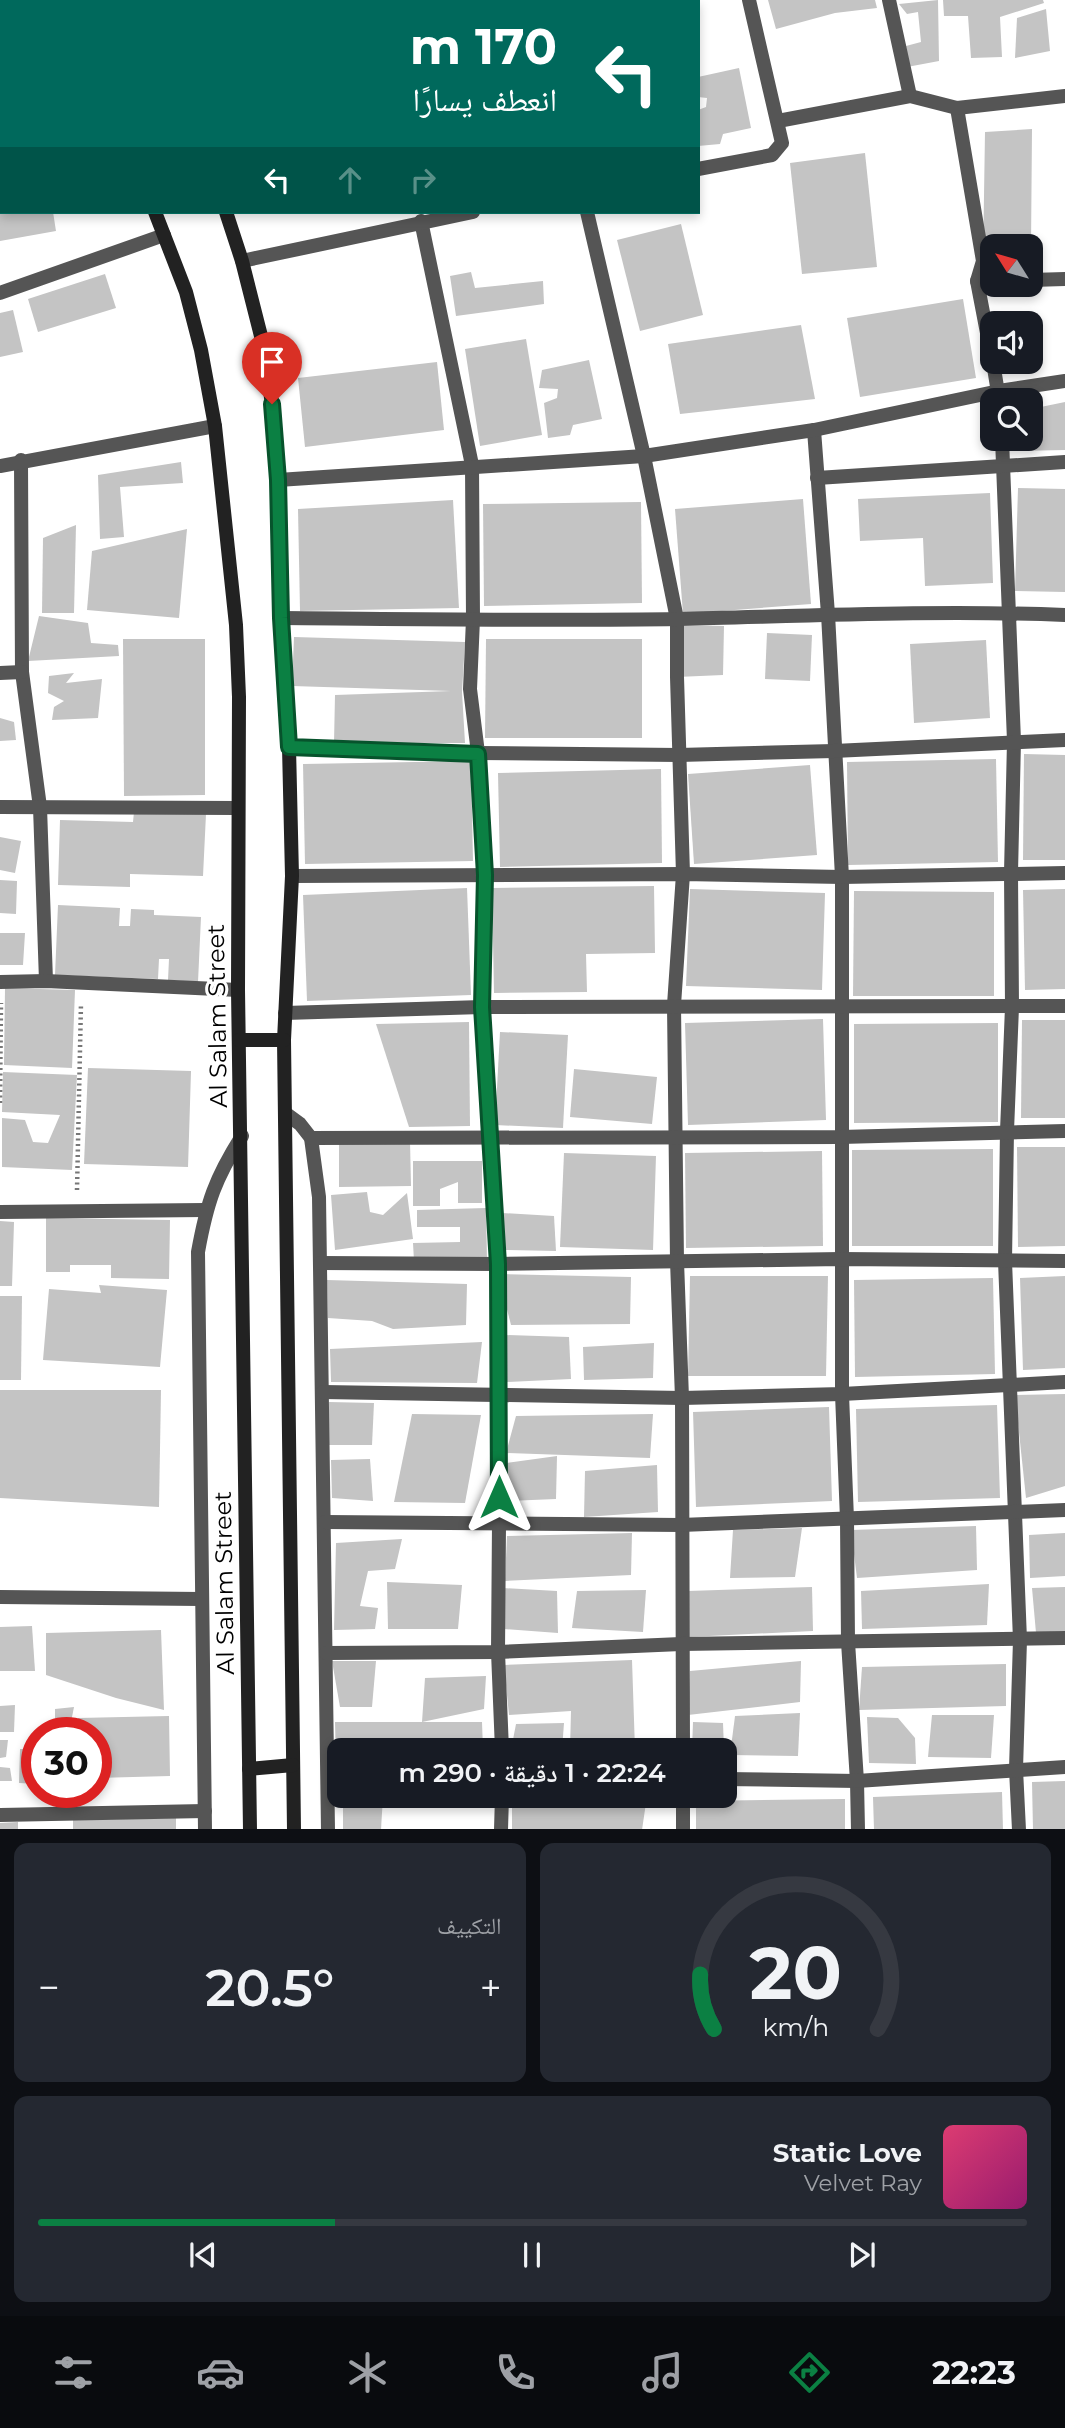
<!DOCTYPE html>
<html lang="ar">
<meta charset="utf-8">
<style>
:root{--surface:#171b24;--page:#242831;--text:#f1f3f6;--muted:#9ea1a6;--line:#363941;--accent:#0b8043}
body{margin:0;font-family:Montserrat,"Noto Naskh Arabic",sans-serif;background:var(--page);color:var(--text);direction:rtl;height:100vh;display:flex;flex-direction:column;font-size:26px;white-space:nowrap}
*{box-sizing:border-box;margin:0}
p{font-size:23px;color:var(--muted)}
.icon{flex:none;width:38px;height:38px;fill:none;stroke:currentColor;stroke-width:2;stroke-linecap:round;stroke-linejoin:round}
.map{position:relative;height:1829px;overflow:hidden;direction:ltr}
.panel{display:flex;flex-direction:column;gap:14px;padding:14px;background:#0d0f14;flex:1}
.panel>*{flex:none}
.banner{position:absolute;left:0px;top:0px;width:700px;height:214px;box-shadow:0 4px 10px #0003;direction:rtl;background:#00695c;color:#fff;overflow:hidden}
.needle{width:46px;rotate:307deg}
.buttons{position:absolute;left:980px;top:234px;display:grid;gap:14px}
.buttons a{display:grid;place-items:center;width:63px;height:63px;border-radius:14px;background:var(--surface);box-shadow:0 4px 10px #0003;font-size:35px}
.speed{position:absolute;left:21px;top:1717px;display:flex;gap:14px;font-size:35px;font-weight:700;text-align:center}
.speed>*{display:grid;place-content:center;width:91px;height:91px;border-radius:50%;background:var(--surface);box-shadow:0 4px 10px #0003;line-height:1}
.speed .limit{border:10px solid #d22;background:#fff;color:#111}
.pin{position:absolute;display:grid;place-items:center;width:60px;height:60px;color:#fff;margin:-72px -30px;border-radius:50% 50% 50% 0;rotate:-45deg;box-shadow:0 0 7px #0007}
.pin .icon{rotate:45deg}
.me{position:absolute;width:77px;margin:-38px;rotate:0deg;stroke-linejoin:round;filter:drop-shadow(0 0 5px #0008)}
.turn{display:flex;align-items:center;gap:24px;height:147px;padding:0 28px;font-size:32px}
.turn .icon{width:91px;height:91px;stroke-width:2.5}
.turn b{display:block;font-size:49px;line-height:60px}
.lanes{display:flex;align-items:center;height:66px;padding:0 28px;background:#0003;justify-content:center;gap:35px;direction:ltr}
.lanes .off{opacity:.35}
.big{font-size:52px;font-weight:600;line-height:1.1}
.panel .card{flex:1;display:flex;flex-direction:column;justify-content:center;gap:10px;min-width:0;padding:0 24px;border-radius:14px;background:var(--page)}
.panel .dial{align-items:center;gap:0}
.dial svg{height:182px;overflow:visible;fill:none;stroke:var(--line);stroke-width:7;stroke-linecap:round;text-anchor:middle}
.dial text{fill:var(--text);stroke:none}
.song{display:flex;align-items:center;gap:21px}
.cover{width:84px;height:84px;border-radius:10px;background:linear-gradient(135deg,hsl(340 70% 55%),hsl(320 70% 35%))}
.played{height:7px;border-radius:4px;background:linear-gradient(90deg,var(--accent) 30%,var(--line) 30%)}
.keys{display:flex;justify-content:space-around;direction:ltr}
.heat{display:flex;justify-content:space-between;align-items:center;font-size:38px;direction:ltr}
.panel .tiles{flex:1;display:grid;gap:14px;grid-template-columns:1fr 1fr}
.card:last-child{grid-column:span 2}
.trip{position:absolute;left:327px;top:1738px;width:410px;height:70px;border-radius:14px;background:var(--surface);box-shadow:0 4px 10px #0003;font-weight:600;line-height:70px;text-align:center;direction:rtl}
.menu{display:flex;height:112px;justify-content:space-around;align-items:center;background:#090b0e;color:var(--muted)}
.menu .icon{width:49px;height:49px}
.menu .active{color:var(--accent)}
.menu b{font-size:32px;color:var(--text)}
.map>svg:first-child{display:block}
</style>
<div class="map">
<svg width="1065" height="1830" viewBox="0 0 1065 1830">
<rect width="100%" height="100%" fill="#fff"/>
<g fill="#c4c4c4">
<polygon points="768,0 875,0 877,8 835,13 776,29"/>
<polygon points="938,0 939,61 907,67 906,46 921,42 918,12 907,14 899,4"/>
<polygon points="943,0 1043,0 1044,3 1000,17 1002,57 971,58 968,16 944,16"/>
<polygon points="1046,9 1050,51 1015,58 1017,18"/>
<polygon points="739,68 751,128 723,134 720,144 698,146 698,110 706,107 707,98 698,97 698,77"/>
<polygon points="1032,129 1031,247 992,247 992,262 983,261 985,132"/>
<polygon points="865,153 877,267 802,274 790,163"/>
<polygon points="0,212 53,212 56,231 0,241"/>
<polygon points="681,224 703,315 640,331 617,240"/>
<polygon points="471,272 475,288 543,281 544,304 456,316 450,276"/>
<polygon points="105,274 116,308 38,332 28,299"/>
<polygon points="963,299 976,378 860,397 847,318"/>
<polygon points="13,310 23,352 0,357 0,313"/>
<polygon points="801,325 815,399 680,414 668,344"/>
<polygon points="526,339 542,435 480,446 465,349"/>
<polygon points="589,360 602,419 573,425 570,435 548,438 544,403 557,398 558,389 539,388 542,370"/>
<polygon points="437,362 444,430 305,447 298,378"/>
<polygon points="1065,402 1065,450 1019,451 1019,439 1031,439 1031,409"/>
<polygon points="181,462 183,483 120,487 124,537 100,539 98,475"/>
<polygon points="1018,488 1065,489 1065,592 1015,591"/>
<polygon points="990,493 993,583 925,586 923,538 860,541 858,499"/>
<polygon points="803,499 811,604 683,614 675,509"/>
<polygon points="453,500 459,608 300,611 298,509"/>
<polygon points="641,502 642,603 484,606 483,504"/>
<polygon points="76,525 74,613 42,613 43,538"/>
<polygon points="187,529 179,618 87,610 92,551"/>
<polygon points="39,616 88,623 91,643 118,645 119,656 28,661"/>
<polygon points="684,625 724,626 723,675 677,677"/>
<polygon points="767,633 812,635 810,681 765,679"/>
<polygon points="294,637 465,642 462,692 465,743 334,743 335,695 451,691 292,686"/>
<polygon points="123,639 205,639 205,795 124,796"/>
<polygon points="486,639 642,639 642,738 485,738"/>
<polygon points="986,640 990,718 914,723 910,644"/>
<polygon points="74,673 66,683 102,679 98,718 52,720 54,707 64,701 48,693 49,676"/>
<polygon points="0,718 14,722 16,740 0,741"/>
<polygon points="1024,754 1065,755 1065,860 1023,860"/>
<polygon points="996,759 998,862 848,865 847,762"/>
<polygon points="471,761 473,861 305,864 303,764"/>
<polygon points="810,765 817,855 694,864 688,774"/>
<polygon points="661,769 662,863 500,867 498,773"/>
<polygon points="134,812 206,814 203,876 130,874 130,887 58,885 60,820 133,822"/>
<polygon points="0,837 21,841 15,873 0,870"/>
<polygon points="0,880 17,881 16,914 0,913"/>
<polygon points="654,886 655,953 586,954 587,992 494,993 492,888"/>
<polygon points="467,888 471,995 307,1001 303,895"/>
<polygon points="690,889 825,893 822,990 686,986"/>
<polygon points="1065,889 1065,989 1025,990 1023,890"/>
<polygon points="854,891 994,892 994,996 853,996"/>
<polygon points="58,905 120,908 119,926 130,926 131,909 154,910 154,915 201,917 198,982 168,980 169,959 159,959 158,979 55,975"/>
<polygon points="0,933 25,933 23,965 0,965"/>
<polygon points="5,988 75,990 72,1068 4,1065"/>
<polygon points="823,1019 826,1120 688,1125 685,1023"/>
<polygon points="1022,1020 1065,1020 1065,1118 1021,1118"/>
<polygon points="469,1022 470,1126 409,1127 376,1024"/>
<polygon points="998,1023 998,1122 854,1123 854,1024"/>
<polygon points="500,1032 568,1035 563,1128 495,1125"/>
<polygon points="88,1068 191,1071 188,1167 84,1164"/>
<polygon points="574,1069 657,1077 652,1124 570,1117"/>
<polygon points="3,1072 77,1075 72,1170 2,1167 2,1118 25,1120 33,1142 48,1143 60,1115 2,1112"/>
<polygon points="410,1141 411,1186 339,1187 339,1142"/>
<polygon points="1017,1147 1065,1147 1065,1246 1018,1247"/>
<polygon points="993,1149 993,1246 852,1246 852,1150"/>
<polygon points="822,1151 823,1246 686,1248 685,1153"/>
<polygon points="564,1153 656,1156 653,1250 560,1247"/>
<polygon points="413,1161 482,1161 482,1203 458,1203 458,1182 440,1189 440,1206 413,1206"/>
<polygon points="367,1192 370,1212 383,1215 407,1193 413,1239 335,1250 331,1195"/>
<polygon points="486,1208 487,1260 414,1261 413,1243 460,1242 460,1227 417,1227 417,1210"/>
<polygon points="502,1213 554,1216 556,1251 504,1250"/>
<polygon points="46,1218 170,1220 169,1279 111,1278 111,1265 70,1265 70,1272 46,1272"/>
<polygon points="0,1221 14,1222 12,1286 0,1286"/>
<polygon points="498,1274 631,1277 630,1324 511,1325"/>
<polygon points="690,1276 828,1276 826,1376 688,1376"/>
<polygon points="1065,1276 1065,1368 1023,1370 1020,1278"/>
<polygon points="993,1278 995,1374 855,1377 854,1280"/>
<polygon points="327,1280 467,1284 466,1325 393,1329 372,1321 328,1318"/>
<polygon points="99,1285 167,1290 160,1367 43,1360 49,1289 101,1293"/>
<polygon points="0,1296 22,1296 21,1380 0,1380"/>
<polygon points="505,1335 569,1337 571,1379 507,1382"/>
<polygon points="482,1342 477,1383 331,1382 330,1349"/>
<polygon points="654,1343 653,1378 584,1380 583,1347"/>
<polygon points="0,1390 161,1390 159,1507 0,1498"/>
<polygon points="1065,1394 1065,1486 1026,1498 1015,1395"/>
<polygon points="329,1402 374,1403 372,1445 324,1445"/>
<polygon points="997,1405 1000,1498 858,1502 856,1409"/>
<polygon points="829,1407 832,1501 696,1507 693,1412"/>
<polygon points="412,1414 481,1415 465,1503 394,1502"/>
<polygon points="653,1414 650,1458 506,1453 516,1416"/>
<polygon points="557,1456 556,1499 506,1501 507,1463"/>
<polygon points="370,1459 373,1501 332,1498 331,1460"/>
<polygon points="657,1465 658,1512 584,1517 585,1471"/>
<polygon points="976,1526 977,1570 857,1578 851,1530"/>
<polygon points="802,1528 795,1577 730,1578 733,1530"/>
<polygon points="632,1533 631,1575 505,1581 507,1536"/>
<polygon points="1065,1533 1065,1576 1030,1578 1029,1535"/>
<polygon points="402,1539 395,1569 368,1571 360,1606 378,1608 375,1629 334,1630 336,1543"/>
<polygon points="387,1582 462,1585 458,1629 388,1629"/>
<polygon points="989,1584 987,1625 862,1629 861,1591"/>
<polygon points="812,1587 813,1631 689,1637 688,1591"/>
<polygon points="1065,1587 1065,1631 1036,1633 1032,1588"/>
<polygon points="503,1588 557,1591 558,1633 504,1629"/>
<polygon points="646,1590 643,1632 572,1628 577,1591"/>
<polygon points="32,1626 35,1671 0,1671 0,1627"/>
<polygon points="161,1630 164,1710 116,1698 46,1675 46,1633"/>
<polygon points="632,1660 635,1750 570,1750 571,1711 509,1715 504,1665"/>
<polygon points="332,1661 376,1661 372,1707 340,1707"/>
<polygon points="801,1661 800,1702 688,1715 690,1671"/>
<polygon points="1006,1664 1006,1706 859,1710 862,1667"/>
<polygon points="486,1676 484,1709 422,1722 482,1722 483,1750 340,1750 340,1764 336,1764 335,1722 422,1722 425,1678"/>
<polygon points="15,1705 14,1732 0,1732 0,1706"/>
<polygon points="74,1707 69,1732 55,1732 55,1709"/>
<polygon points="800,1713 798,1756 730,1755 735,1716"/>
<polygon points="932,1715 994,1715 991,1758 928,1757"/>
<polygon points="169,1716 170,1776 96,1778 96,1732 78,1732 78,1718"/>
<polygon points="867,1717 898,1718 915,1738 916,1764 869,1763"/>
<polygon points="693,1722 723,1723 724,1750 692,1750"/>
<polygon points="564,1723 562,1750 511,1750 516,1724"/>
<polygon points="0,1740 8,1740 6,1757 0,1758"/>
<polygon points="20,1749 37,1749 37,1784 19,1783"/>
<polygon points="0,1767 10,1768 12,1781 0,1781"/>
<polygon points="1065,1781 1065,1830 1033,1830 1032,1782"/>
<polygon points="1002,1792 1003,1830 874,1830 873,1797"/>
<polygon points="343,1796 383,1796 381,1830 343,1830"/>
<polygon points="512,1796 647,1796 642,1830 512,1830"/>
<polygon points="845,1799 845,1830 696,1830 696,1801"/>
<polygon points="176,1818 176,1830 73,1830 73,1820"/>
<polygon points="18,1822 18,1830 0,1830 0,1823"/>
</g>
<g fill="none" stroke-linecap="round" stroke-linejoin="round">
<g stroke="#777" stroke-width="4.5" stroke-dasharray="2 3.5" stroke-linecap="butt">
<polyline points="0,1103 1,1003"/>
<polyline points="77,1190 81,1003"/>
</g>
<g stroke="#555" stroke-width="14">
<polyline points="537,0 537,2"/>
<polyline points="889,0 910,96"/>
<polyline points="248,2 257,0"/>
<polyline points="957,108 983,261 977,281 992,359"/>
<polyline points="778,121 910,96 957,108 1065,96"/>
<polyline points="0,142 2,142"/>
<polyline points="698,169 772,155 782,143 749,0"/>
<polyline points="587,212 644,456 677,619 677,677 683,874 674,1005 677,1261 682,1398 683,1750"/>
<polyline points="421,221 472,465 473,619 470,689 478,753 485,875 482,1007 498,1264 500,1395 498,1652 502,1750"/>
<polyline points="242,261 473,212"/>
<polyline points="1031,280 1065,279"/>
<polyline points="977,281 992,281"/>
<polyline points="0,293 164,235"/>
<polyline points="993,362 999,399"/>
<polyline points="814,430 828,614 842,877 842,1394 847,1519 848,1642 857,1781 858,1830"/>
<polyline points="1002,439 1014,741 1011,873 1012,1007 1007,1131 1005,1261 1020,1640 1016,1769 1019,1830"/>
<polyline points="21,460 22,672 40,807 46,981"/>
<polyline points="0,466 215,426"/>
<polyline points="817,478 1065,462"/>
<polyline points="278,480 644,456 814,430 999,391 1065,381"/>
<path d="M281,618C414,619 546,621 679,619C807,616 936,610 1065,615"/>
<polyline points="0,673 22,672"/>
<polyline points="289,747 478,753 679,755 834,751 1065,740"/>
<polyline points="0,807 237,808"/>
<polyline points="292,876 683,874 842,877 1065,873"/>
<polyline points="0,982 46,981 238,990"/>
<polyline points="285,1013 482,1007 1065,1006"/>
<polyline points="285,1113 300,1124 311,1138 319,1197 328,1830"/>
<polyline points="311,1138 841,1137 1065,1131"/>
<polyline points="0,1212 205,1210"/>
<polyline points="320,1263 498,1264 841,1259 1065,1261"/>
<polyline points="323,1392 682,1398 842,1394 1065,1382"/>
<polyline points="325,1522 681,1525 1065,1510"/>
<polyline points="0,1597 201,1599"/>
<polyline points="326,1653 498,1652 681,1644 1065,1638"/>
<polyline points="724,1779 857,1781 1065,1767"/>
<polyline points="0,1815 205,1811"/>
<path d="M205,1830L198,1252C207,1202 215,1179 242,1136"/>
<polyline points="501,1830 502,1796"/>
<polyline points="683,1830 683,1796"/>
</g>
<g stroke="#222" stroke-width="14">
<polyline points="16,0 18,2"/>
<polyline points="108,0 110,2"/>
<polyline points="155,212 186,292 201,350 215,426 236,625 239,697 238,990 250,1830"/>
<polyline points="226,212 242,261 262,340 272,404 278,480 281,618 289,747 292,876 284,1040 294,1830"/>
<polyline points="239,1040 284,1040"/>
<polyline points="249,1769 293,1765"/>
</g>
</g>
<g fill="none" stroke-linecap="round" stroke-linejoin="round">
<defs>
<polyline id="route" points="272,404 278,480 281,618 289,747 478,754 485,875 482,1007 498,1264 499,1497"/>
</defs>
<use href="#route" stroke="#07532c" stroke-width="18"/>
<use href="#route" stroke="#0b8043" stroke-width="12"/>
</g>
<g text-anchor="middle" dominant-baseline="central" stroke-width="6" stroke-linejoin="round" paint-order="stroke">
<g font-size="24" fill="#000" stroke="#fff">
<text transform="translate(217 1016) rotate(-91)">Al Salam Street</text>
<text transform="translate(224 1583) rotate(-91)">Al Salam Street</text>
</g>
</g>
</svg>
<div class="buttons">
<a><svg class="needle" viewBox="-14 -14 28 28"><path d="M0-13l5 13h-10z" fill="#e53935"/><path d="M0 13l5-13h-10z" fill="#9ea1a6"/></svg></a>
<a><svg class="icon" aria-label="sound" viewBox="0 0 24 24"><path d="M4 9h4l5-4v14l-5-4H4zM17 9q2 3 0 6"/></svg></a>
<a><svg class="icon" aria-label="search" viewBox="0 0 24 24"><circle cx="10" cy="10" r="6"/><path d="M15 15l6 6"/></svg></a>
</div>
<div class="speed"><div class="limit">30</div></div>
<div class="pin" style="left:272px;top:404px;background:#d93025"><svg class="icon" aria-label="arrive" viewBox="0 0 24 24"><path d="M6 21V4h12l-3 4 3 4H6"/></svg></div>
<svg class="me" style="left:499px;top:1497px" viewBox="-20 -20 40 40"><path d="M0-17L14 15 0 8-14 15z" fill="#0b8043" stroke="#fff" stroke-width="4"/></svg>
<div class="trip">22:24 · 1 دقيقة · 290 m</div>
<div class="banner">
<div class="turn"><svg class="icon" aria-label="left" viewBox="0 0 24 24"><path d="M17 20v-9H6M10 6l-5 5 5 5"/></svg><div><b>170 m</b>انعطف يسارًا</div></div>
<div class="lanes"><svg class="icon" aria-label="left" viewBox="0 0 24 24"><path d="M17 20v-9H6M10 6l-5 5 5 5"/></svg><svg class="icon off" aria-label="ahead" viewBox="0 0 24 24"><path d="M12 20V5M6 11l6-6 6 6"/></svg><svg class="icon off" aria-label="right" viewBox="0 0 24 24"><path d="M7 20v-9h11M14 6l5 5-5 5"/></svg></div>
</div>
</div>
<section class="panel">
<div class="tiles">
<div class="card dial"><svg viewBox="0 0 100 80">
<path d="M14 69A42 42 0 1 1 86 69"/>
<path d="M14 69A42 42 0 0 1 8 45" stroke="#0b8043"/>
<text x="50" y="56" font-size="32" font-weight="700">20</text>
<text x="50" y="72" font-size="11">km/h</text>
</svg></div>
<div class="card"><p>التكييف</p>
<div class="heat"><a>−</a><b class="big">20.5°</b><a>+</a></div>
</div>
<div class="card">
<div class="song"><i class="cover"></i><div><b>Static Love</b><p>Velvet Ray</p></div></div>
<div class="played"></div>
<div class="keys"><svg class="icon" aria-label="previous" viewBox="0 0 24 24"><path d="M18 5L8 12l10 7zM5 5v14"/></svg><svg class="icon" aria-label="pause" viewBox="0 0 24 24"><path d="M8 5v14M16 5v14"/></svg><svg class="icon" aria-label="next" viewBox="0 0 24 24"><path d="M6 5l10 7-10 7zM19 5v14"/></svg></div>
</div>
</div>
</section>
<nav class="menu">
<b>22:23</b>
<svg class="icon active" aria-label="directions" viewBox="0 0 24 24"><path d="M12 3l9 9-9 9-9-9zM9 14v-3h6M13 9l2 2-2 2"/></svg>
<svg class="icon" aria-label="music" viewBox="0 0 24 24"><path d="M9 18V5l10-2v13"/><circle cx="6" cy="18" r="3"/><circle cx="16" cy="16" r="3"/></svg>
<svg class="icon" aria-label="phone" viewBox="0 0 24 24"><path d="M5 4h4l2 5-3 2q2 4 5 5l2-3 5 2v4C11 20 4 13 5 4z"/></svg>
<svg class="icon" aria-label="climate" viewBox="0 0 24 24"><path d="M12 3v18M4 7l16 10M4 17L20 7"/></svg>
<svg class="icon" aria-label="car" viewBox="0 0 24 24"><path d="M5 17H2v-5l4-1 3-4h7l3 4 3 1v5h-3M9 17h6M6 11h13"/><circle cx="7" cy="17" r="2"/><circle cx="17" cy="17" r="2"/></svg>
<svg class="icon" aria-label="filters" viewBox="0 0 24 24"><path d="M4 7h16M4 17h16"/><circle cx="9" cy="7" r="2"/><circle cx="15" cy="17" r="2"/></svg>
</nav>
